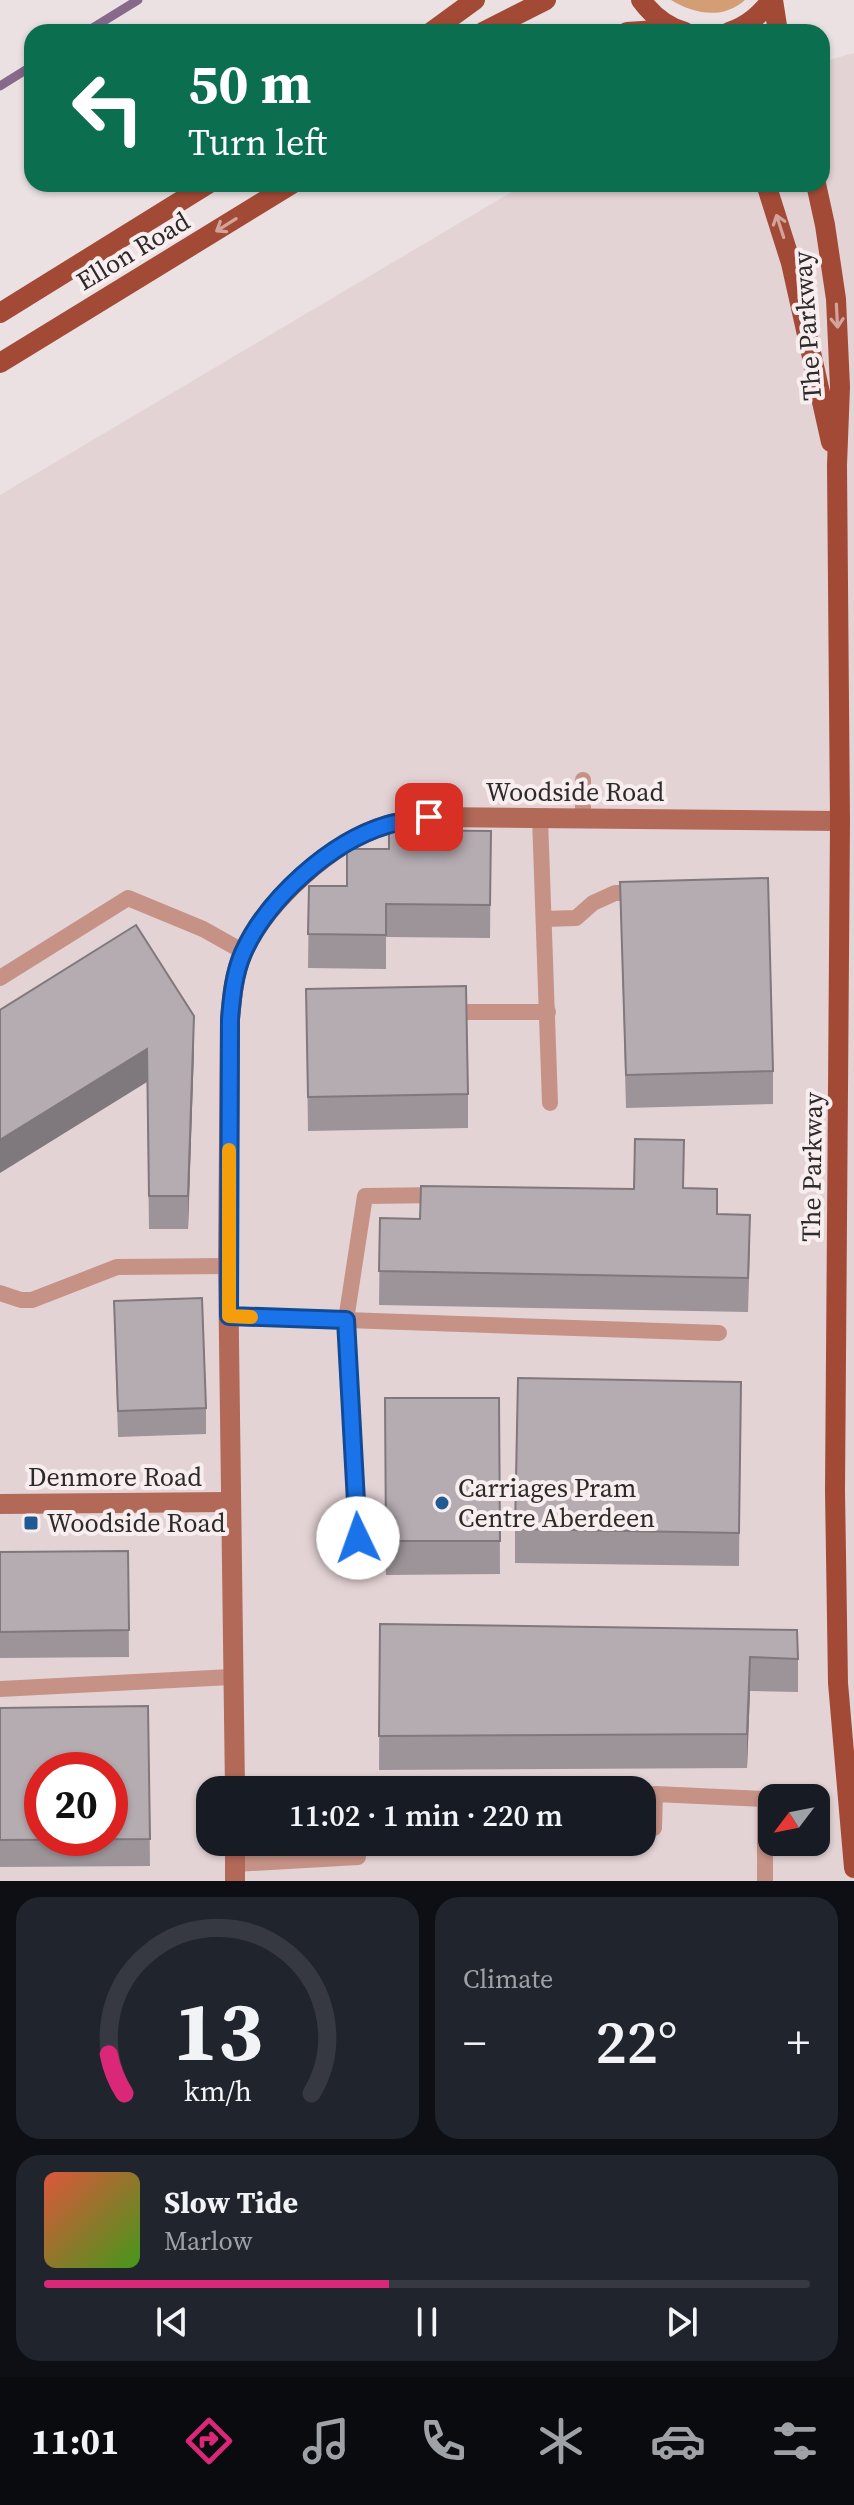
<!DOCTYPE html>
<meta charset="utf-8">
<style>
:root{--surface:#171b24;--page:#20242c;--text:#f1f3f6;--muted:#9ea1a6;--line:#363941;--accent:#db2777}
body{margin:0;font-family:"Source Serif 4",serif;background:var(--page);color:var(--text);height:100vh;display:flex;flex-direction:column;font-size:30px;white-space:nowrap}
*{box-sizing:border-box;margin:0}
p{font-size:26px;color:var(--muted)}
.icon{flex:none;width:44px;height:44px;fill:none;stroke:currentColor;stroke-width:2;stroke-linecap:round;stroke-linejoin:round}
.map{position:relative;height:1881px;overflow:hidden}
.details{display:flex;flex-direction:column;gap:16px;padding:16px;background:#0d0f14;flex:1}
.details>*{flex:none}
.hud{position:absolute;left:24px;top:24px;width:806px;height:168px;border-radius:24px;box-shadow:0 2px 6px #0004;background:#0b6e4f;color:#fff;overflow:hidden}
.needle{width:52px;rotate:238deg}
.buttons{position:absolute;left:758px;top:1784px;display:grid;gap:16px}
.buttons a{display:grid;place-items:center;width:72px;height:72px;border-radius:16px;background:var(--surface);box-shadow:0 2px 6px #0004;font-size:40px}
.speed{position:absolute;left:24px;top:1752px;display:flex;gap:16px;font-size:40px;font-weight:700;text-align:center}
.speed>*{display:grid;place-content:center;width:104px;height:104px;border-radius:50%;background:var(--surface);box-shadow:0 2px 6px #0004;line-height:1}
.speed .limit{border:12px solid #d22;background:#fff;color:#111}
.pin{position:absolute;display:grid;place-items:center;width:68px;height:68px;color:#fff;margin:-34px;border-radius:16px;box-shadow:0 4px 12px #0006}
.me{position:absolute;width:88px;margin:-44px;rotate:357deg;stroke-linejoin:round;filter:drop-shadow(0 0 6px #0008)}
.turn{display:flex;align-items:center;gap:28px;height:168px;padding:0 32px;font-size:36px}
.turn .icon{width:104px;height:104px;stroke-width:2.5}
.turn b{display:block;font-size:56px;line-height:68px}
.big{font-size:60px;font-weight:600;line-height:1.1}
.details .card{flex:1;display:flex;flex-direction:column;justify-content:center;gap:12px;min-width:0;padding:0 28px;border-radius:24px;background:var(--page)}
.details .dial{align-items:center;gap:0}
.dial svg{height:208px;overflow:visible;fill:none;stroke:var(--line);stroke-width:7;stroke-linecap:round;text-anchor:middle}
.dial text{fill:var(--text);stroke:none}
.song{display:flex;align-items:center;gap:24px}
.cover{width:96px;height:96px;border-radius:12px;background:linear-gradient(135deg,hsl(10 70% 55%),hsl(100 70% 35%))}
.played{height:8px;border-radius:4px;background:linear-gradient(90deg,var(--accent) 45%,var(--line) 45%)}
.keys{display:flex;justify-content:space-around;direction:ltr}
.heat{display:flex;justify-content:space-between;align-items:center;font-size:44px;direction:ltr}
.details .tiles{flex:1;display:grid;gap:16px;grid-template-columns:1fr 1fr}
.card:last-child{grid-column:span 2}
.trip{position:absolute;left:196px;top:1776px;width:460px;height:80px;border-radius:24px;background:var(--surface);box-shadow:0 2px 6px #0004;font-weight:600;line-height:80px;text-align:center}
.menu{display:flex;height:128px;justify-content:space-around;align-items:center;background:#090b0e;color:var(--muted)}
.menu .icon{width:56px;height:56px}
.menu .current{color:var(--accent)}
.menu b{font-size:36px;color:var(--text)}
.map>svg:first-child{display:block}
</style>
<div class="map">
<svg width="854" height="1881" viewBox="0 0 854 1881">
<rect width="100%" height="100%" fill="#ebe1e2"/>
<path fill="#e4d3d5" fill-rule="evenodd" d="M854,53V1881H0V495L525,184H822V62ZM42,1770H110V1838H42ZM210,1790H642V1842H210ZM772,1798H816V1842H772Z"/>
<path fill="#d49e75" d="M671,0H745C723,20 694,14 671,0Z"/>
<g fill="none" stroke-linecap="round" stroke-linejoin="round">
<g stroke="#87698b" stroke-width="9">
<polyline points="86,32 138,0"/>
<polyline points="0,86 32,66"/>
</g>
<g stroke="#c69286" stroke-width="16">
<polyline points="583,780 583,818"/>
<polyline points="540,818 550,1103"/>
<polyline points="544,919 576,918 593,903 615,893 639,893"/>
<polyline points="0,978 128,898 203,929 244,952"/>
<polyline points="446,1012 548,1012"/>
<polyline points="0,1293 21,1300 32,1300 117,1267 228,1266"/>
<polyline points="229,1316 719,1333"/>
<polyline points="358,1538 346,1320 365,1196 443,1195"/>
<polyline points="0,1689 231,1677"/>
<polyline points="642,1828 654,1828 655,1794 765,1799 765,1881"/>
<polyline points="235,1864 358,1857 355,1842"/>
</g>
<g stroke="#b36958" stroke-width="20">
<polyline points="0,1504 230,1502"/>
<path d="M235,1790L228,1266L230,1019C232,996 234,974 243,953C266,901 332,841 387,825C401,821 416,820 429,817L840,821"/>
<polyline points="235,1881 235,1842"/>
</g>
<g stroke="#a34a36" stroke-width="20">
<path d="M641,0C653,16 666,27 685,32"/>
<polyline points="773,0 778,32"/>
<polyline points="431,32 475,0"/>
<polyline points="483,32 546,0"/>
<polyline points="627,32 673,29"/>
<path d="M729,32C748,26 759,15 772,0"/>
<polyline points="766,184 791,263 831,442"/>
<polyline points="816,184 825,225 836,299 840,387 837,465 840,821 835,1491 838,1683 854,1868"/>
<polyline points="0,313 208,184"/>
<polyline points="0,363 292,184"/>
</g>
</g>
<g fill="#9c9498">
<polygon points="491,831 490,938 386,937 386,969 308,968 309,886 347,886 389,849"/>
<polygon points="620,882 773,1071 773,1104 626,1108"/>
<polygon points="306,989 468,1094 468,1128 308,1131"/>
<polygon points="194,1049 188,1229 149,1229 147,1082"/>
<polygon points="684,1188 717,1214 750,1248 748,1312 379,1305 380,1218 420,1219 634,1189"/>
<polygon points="114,1301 206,1408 206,1434 118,1437"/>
<polygon points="741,1382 739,1566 515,1563 515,1529"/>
<polygon points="385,1398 499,1398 500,1574 386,1575"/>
<polygon points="128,1551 129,1657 0,1658 0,1552"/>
<polygon points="380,1624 798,1659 798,1692 750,1691 747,1768 379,1770"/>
<polygon points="148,1706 150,1866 0,1867 0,1708"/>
</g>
<g fill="#7f787c">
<polygon points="194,1016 194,1049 188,1229 188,1196"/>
<polygon points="147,1049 147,1082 0,1173 0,1140"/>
<polygon points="750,1657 750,1691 747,1768 747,1734"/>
</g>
<g fill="#b5acb1" stroke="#7f787c" stroke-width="2" fill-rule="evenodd">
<polygon points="389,830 491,831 490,905 386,904 386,935 308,934 309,886 347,886 347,849 389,849"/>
<polygon points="768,878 773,1071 626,1075 620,882"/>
<polygon points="136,925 194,1016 188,1196 149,1196 147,1049 0,1140 0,1010"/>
<polygon points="466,986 468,1094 308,1097 306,989"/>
<polygon points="635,1139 684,1140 683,1188 717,1189 717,1214 750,1215 748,1278 379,1271 380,1218 420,1219 421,1186 634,1189"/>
<polygon points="202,1298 206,1408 118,1411 114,1301"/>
<polygon points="518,1378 741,1382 739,1533 515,1529"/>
<polygon points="385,1398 499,1398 500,1541 386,1541"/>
<polygon points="128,1551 129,1630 0,1632 0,1552"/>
<polygon points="380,1624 797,1630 798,1659 750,1657 747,1734 379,1736"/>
<path d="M148,1706L150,1839L0,1840V1708ZM42,1770H110V1838H42Z"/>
</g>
<defs><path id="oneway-shaft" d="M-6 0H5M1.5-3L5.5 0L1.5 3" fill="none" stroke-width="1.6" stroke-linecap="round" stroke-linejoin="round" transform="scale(2)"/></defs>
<g stroke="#d2a49c">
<use href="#oneway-shaft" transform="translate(226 225) rotate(148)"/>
<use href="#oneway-shaft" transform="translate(780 226) rotate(-108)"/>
<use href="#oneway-shaft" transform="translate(837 316) rotate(87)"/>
</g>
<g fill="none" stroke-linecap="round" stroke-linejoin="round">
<defs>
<path id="route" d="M358,1538L346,1320L229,1316L230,1019C232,996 234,974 243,953C267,899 330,842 387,825C401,821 415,820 429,817"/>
</defs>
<use href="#route" stroke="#114b97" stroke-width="20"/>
<use href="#route" stroke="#1a73e8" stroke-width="14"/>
<polyline stroke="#f59e0b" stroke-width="14" points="229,1150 229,1316 251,1317"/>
</g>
<g fill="#1f5b92" stroke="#f8eeef" stroke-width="3">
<circle cx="442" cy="1503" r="8"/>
<rect x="23" y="1515" width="16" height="16" rx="4"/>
</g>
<g text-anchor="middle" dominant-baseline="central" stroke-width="8" stroke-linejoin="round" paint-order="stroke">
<g font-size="26" fill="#2d2a2a" stroke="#f8eeef">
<text transform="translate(133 251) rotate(-31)">Ellon Road</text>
<text transform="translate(807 326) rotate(-94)">The Parkway</text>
<text x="575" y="792">Woodside Road</text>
<text transform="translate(812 1167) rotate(-89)">The Parkway</text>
<text x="115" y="1477">Denmore Road</text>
</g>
<g font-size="26" fill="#2d2a2a" stroke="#f8eeef" text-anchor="start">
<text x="458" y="1488">Carriages Pram<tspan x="458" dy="30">Centre Aberdeen</tspan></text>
<text x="47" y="1523">Woodside Road</text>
</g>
</g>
</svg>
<div class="buttons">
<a><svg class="needle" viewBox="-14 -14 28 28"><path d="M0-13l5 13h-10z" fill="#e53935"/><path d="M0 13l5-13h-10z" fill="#9ea1a6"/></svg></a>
</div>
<div class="speed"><div class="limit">20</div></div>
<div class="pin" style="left:429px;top:817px;background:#d93025"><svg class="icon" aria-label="arrive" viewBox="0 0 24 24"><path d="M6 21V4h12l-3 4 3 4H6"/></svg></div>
<svg class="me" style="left:358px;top:1538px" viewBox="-20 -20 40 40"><circle r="19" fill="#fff"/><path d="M0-13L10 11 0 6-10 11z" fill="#1a73e8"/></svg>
<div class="trip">11:02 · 1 min · 220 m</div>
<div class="hud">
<div class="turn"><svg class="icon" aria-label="left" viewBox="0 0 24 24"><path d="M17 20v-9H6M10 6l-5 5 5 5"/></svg><div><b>50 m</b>Turn left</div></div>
</div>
</div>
<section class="details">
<div class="tiles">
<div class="card dial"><svg viewBox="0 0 100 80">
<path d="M14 69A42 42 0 1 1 86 69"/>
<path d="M14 69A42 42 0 0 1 8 54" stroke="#db2777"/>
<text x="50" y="56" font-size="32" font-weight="700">13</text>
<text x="50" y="72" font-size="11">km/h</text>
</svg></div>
<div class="card"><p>Climate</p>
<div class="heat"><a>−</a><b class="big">22°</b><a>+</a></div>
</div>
<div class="card">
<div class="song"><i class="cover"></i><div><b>Slow Tide</b><p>Marlow</p></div></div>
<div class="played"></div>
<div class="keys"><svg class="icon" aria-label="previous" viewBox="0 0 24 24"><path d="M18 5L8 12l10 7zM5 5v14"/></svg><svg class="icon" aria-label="pause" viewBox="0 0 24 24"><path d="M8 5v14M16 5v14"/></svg><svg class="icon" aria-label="next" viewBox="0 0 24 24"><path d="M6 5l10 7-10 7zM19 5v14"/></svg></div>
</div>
</div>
</section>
<nav class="menu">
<b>11:01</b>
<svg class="icon current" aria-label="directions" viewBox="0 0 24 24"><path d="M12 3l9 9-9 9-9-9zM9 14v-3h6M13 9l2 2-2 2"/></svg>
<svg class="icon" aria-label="music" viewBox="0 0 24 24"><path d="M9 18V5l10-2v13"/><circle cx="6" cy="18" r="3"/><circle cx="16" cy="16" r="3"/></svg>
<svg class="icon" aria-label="phone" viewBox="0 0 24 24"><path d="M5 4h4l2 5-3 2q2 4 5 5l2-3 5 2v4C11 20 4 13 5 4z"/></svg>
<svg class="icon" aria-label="climate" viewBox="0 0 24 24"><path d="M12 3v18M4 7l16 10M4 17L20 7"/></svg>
<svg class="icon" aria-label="car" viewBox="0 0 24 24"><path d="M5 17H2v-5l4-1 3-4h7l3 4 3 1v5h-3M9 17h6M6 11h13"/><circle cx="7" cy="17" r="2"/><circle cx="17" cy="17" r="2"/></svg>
<svg class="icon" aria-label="filters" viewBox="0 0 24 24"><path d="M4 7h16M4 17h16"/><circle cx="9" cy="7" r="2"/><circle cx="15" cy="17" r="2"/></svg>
</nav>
